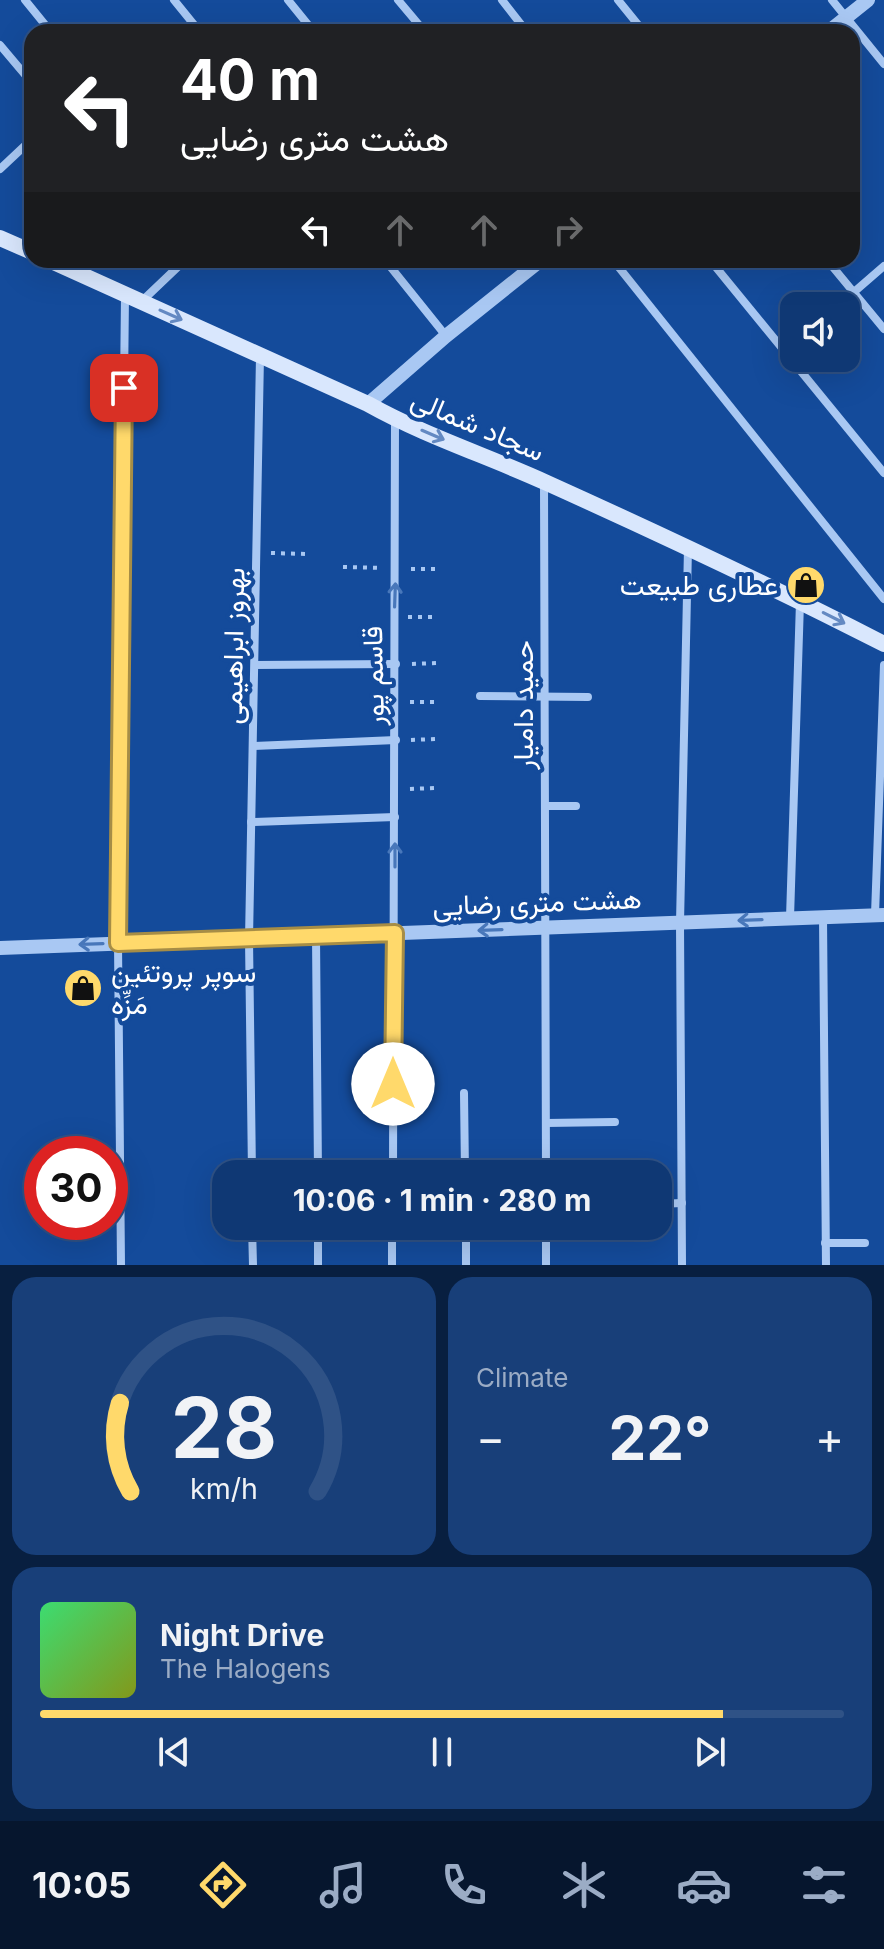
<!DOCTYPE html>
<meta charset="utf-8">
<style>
:root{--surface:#0f3874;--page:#183f79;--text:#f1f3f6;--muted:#9bacc5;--line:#2f5286;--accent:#ffd96b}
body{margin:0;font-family:Inter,Vazirmatn,sans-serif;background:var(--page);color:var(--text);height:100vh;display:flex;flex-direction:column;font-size:30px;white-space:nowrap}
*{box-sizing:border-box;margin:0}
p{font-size:26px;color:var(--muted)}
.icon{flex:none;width:44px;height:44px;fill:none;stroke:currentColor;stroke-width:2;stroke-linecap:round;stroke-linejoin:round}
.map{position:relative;height:1265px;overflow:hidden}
.panel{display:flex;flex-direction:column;gap:12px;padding:12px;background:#081f40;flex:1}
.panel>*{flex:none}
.top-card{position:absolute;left:24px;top:24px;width:836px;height:244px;border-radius:24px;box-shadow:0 8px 32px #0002,0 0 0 2px var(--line);background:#202124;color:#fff;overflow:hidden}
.buttons{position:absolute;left:780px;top:292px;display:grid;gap:16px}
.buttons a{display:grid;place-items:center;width:80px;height:80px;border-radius:16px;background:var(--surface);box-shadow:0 8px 32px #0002,0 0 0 2px var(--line);font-size:40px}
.speed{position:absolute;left:24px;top:1136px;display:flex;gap:16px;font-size:40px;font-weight:700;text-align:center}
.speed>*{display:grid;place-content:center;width:104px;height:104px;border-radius:50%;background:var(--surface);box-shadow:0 8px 32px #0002,0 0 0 2px var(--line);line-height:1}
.speed .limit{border:12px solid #d22;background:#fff;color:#111}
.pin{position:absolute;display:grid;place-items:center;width:68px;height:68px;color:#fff;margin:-34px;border-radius:16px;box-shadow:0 4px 12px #0006}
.me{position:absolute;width:88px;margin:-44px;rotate:0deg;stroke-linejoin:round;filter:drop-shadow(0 0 6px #0008)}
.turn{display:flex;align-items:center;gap:28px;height:168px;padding:0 24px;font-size:36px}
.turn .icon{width:104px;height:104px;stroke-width:2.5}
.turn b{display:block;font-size:56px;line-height:68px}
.lanes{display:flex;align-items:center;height:76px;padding:0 24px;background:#0003;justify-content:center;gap:40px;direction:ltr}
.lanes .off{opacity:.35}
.big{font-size:60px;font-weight:700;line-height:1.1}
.panel .tile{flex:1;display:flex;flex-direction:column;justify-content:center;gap:12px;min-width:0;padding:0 28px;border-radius:24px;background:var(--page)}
.panel .dial{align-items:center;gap:0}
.dial svg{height:208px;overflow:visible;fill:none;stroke:var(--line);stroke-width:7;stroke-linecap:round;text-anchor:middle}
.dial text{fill:var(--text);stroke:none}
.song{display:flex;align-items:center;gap:24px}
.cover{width:96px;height:96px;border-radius:12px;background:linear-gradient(135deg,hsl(140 70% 55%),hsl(70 70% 35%))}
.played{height:8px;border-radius:4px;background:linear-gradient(90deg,var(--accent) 85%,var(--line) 85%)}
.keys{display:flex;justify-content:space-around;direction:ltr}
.heat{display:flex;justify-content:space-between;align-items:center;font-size:44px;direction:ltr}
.panel .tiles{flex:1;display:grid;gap:12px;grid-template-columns:1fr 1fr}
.tile:last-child{grid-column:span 2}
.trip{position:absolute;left:212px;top:1160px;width:460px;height:80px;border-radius:24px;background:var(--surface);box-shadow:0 8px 32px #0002,0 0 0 2px var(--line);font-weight:700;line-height:80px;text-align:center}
.menu{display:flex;height:128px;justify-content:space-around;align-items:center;background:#06162e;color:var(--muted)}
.menu .icon{width:56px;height:56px}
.menu .on{color:var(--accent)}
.menu b{font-size:36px;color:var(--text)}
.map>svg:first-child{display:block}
</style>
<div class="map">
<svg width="884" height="1265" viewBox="0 0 884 1265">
<rect width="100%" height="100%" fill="#144b9b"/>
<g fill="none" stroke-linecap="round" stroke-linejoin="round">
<g stroke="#a9c8f3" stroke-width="4" stroke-dasharray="4 6" stroke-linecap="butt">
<polyline points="271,553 308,554"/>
<polyline points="343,567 382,568"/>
<polyline points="411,569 436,569"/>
<polyline points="408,617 437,617"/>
<polyline points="412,664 438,663"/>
<polyline points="410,702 436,702"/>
<polyline points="411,740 437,739"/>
<polyline points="410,789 435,788"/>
</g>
<g stroke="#a9c8f3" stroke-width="8">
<polyline points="25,0 51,32"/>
<polyline points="174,0 200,32"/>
<polyline points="288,0 314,32"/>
<polyline points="398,0 425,32"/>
<polyline points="502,0 527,32"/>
<polyline points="618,0 644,32"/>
<polyline points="832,0 884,64"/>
<polyline points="0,45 32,83"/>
<polyline points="0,169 32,139"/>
<polyline points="852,205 853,203"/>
<polyline points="385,260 446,336"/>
<polyline points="613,260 884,599"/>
<polyline points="710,260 884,473"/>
<polyline points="827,260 884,329"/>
<polyline points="76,273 89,260"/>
<polyline points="854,292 884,266"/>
<polyline points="142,301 185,260"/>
<polyline points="544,483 546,1174"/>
<polyline points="255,665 396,664"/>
<polyline points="480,696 588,697"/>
<polyline points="253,746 396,740"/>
<polyline points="545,806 576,806"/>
<polyline points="251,822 395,817"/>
<polyline points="875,915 884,665"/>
<polyline points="823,917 826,1265"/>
<polyline points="790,918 800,602"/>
<polyline points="316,936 318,1174"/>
<polyline points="464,1093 465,1174"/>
<polyline points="546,1123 615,1122"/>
<polyline points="252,1174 249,939 260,356"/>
<polyline points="393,1174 395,419"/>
<polyline points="658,1204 682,1203"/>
<polyline points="252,1226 253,1265"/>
<polyline points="318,1226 318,1265"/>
<polyline points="466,1226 466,1265"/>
<polyline points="546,1226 546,1265"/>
<polyline points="546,1230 602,1230"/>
<polyline points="825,1243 865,1243"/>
<polyline points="121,1265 118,943 125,295"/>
<polyline points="392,1265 392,1226"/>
<polyline points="682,1265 680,923 688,548"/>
</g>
<g stroke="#a9c8f3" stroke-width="14">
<polyline points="828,32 868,0"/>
<polyline points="368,404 446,336 541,260"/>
<polyline points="0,948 884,915"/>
</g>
<g stroke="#d9e7fd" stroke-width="16">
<polyline points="0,238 32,252"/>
<path d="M49,260L368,404C425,436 488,456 547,483C660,534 773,587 884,644"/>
</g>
</g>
<defs><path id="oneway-shaft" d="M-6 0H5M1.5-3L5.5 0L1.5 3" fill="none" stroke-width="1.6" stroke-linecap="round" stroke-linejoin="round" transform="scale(2)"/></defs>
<g stroke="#6389c2">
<use href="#oneway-shaft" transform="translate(171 315) rotate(24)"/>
<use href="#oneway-shaft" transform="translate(433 435) rotate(23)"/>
<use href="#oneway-shaft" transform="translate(834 618) rotate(27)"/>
</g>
<g stroke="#4877ba">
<use href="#oneway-shaft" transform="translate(395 595) rotate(-88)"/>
<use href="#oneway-shaft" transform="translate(395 855) rotate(-90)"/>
<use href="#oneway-shaft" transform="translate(750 920) rotate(178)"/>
<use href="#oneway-shaft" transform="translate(490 930) rotate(178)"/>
<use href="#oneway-shaft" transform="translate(91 944) rotate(178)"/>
</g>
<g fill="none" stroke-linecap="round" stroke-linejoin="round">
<defs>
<polyline id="route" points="124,388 118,943 395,933 393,1084"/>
</defs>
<use href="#route" stroke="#a68d46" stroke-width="20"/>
<use href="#route" stroke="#ffd96b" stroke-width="14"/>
</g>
<defs>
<symbol id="shop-disc" viewBox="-11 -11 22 22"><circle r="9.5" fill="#ffd96b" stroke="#144b9b"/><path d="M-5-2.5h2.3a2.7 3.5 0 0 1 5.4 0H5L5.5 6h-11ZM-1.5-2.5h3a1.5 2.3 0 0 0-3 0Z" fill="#111"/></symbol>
</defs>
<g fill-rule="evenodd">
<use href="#shop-disc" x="784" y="563" width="44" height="44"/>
<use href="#shop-disc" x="61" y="966" width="44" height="44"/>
</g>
<g text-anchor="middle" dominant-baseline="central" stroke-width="8" stroke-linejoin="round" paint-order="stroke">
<g font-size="28" fill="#fff" stroke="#144b9b">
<text transform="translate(478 425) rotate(23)">سجاد شمالی</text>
<text transform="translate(233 646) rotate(-89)">بهروز ابراهیمی</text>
<text transform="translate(373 676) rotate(-91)">قاسم پور</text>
<text transform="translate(523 705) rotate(-90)">حمید دامیار</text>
<text transform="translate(537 902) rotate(-2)">هشت متری رضایی</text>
</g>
<g font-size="28" fill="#fff" stroke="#144b9b" text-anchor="end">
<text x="778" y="585">عطاری طبیعت</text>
<text x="111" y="972" text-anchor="start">سوپر پروتئین<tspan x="111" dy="32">مَزِّه</tspan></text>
</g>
</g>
</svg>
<div class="buttons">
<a><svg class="icon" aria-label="sound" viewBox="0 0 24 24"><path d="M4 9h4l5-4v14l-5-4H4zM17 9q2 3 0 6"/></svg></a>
</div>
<div class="speed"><div class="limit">30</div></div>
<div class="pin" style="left:124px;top:388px;background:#d93025"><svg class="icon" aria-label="arrive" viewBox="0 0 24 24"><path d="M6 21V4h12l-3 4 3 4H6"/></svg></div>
<svg class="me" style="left:393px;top:1084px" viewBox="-20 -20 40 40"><circle r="19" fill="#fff"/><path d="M0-13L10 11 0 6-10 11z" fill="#ffd96b"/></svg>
<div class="trip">10:06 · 1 min · 280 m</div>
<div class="top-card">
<div class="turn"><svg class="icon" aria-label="left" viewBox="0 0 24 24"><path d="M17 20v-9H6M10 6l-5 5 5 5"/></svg><div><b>40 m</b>هشت متری رضایی</div></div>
<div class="lanes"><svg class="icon" aria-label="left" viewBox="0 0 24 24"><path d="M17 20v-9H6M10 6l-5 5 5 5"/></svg><svg class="icon off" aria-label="ahead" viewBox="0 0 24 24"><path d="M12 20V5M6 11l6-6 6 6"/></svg><svg class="icon off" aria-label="ahead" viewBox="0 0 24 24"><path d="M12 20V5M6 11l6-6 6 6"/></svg><svg class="icon off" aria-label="right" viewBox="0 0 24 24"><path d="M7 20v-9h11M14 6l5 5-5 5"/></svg></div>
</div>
</div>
<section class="panel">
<div class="tiles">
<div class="tile dial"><svg viewBox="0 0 100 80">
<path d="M14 69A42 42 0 1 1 86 69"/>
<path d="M14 69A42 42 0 0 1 10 35" stroke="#ffd96b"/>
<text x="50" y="56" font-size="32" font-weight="700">28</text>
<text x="50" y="72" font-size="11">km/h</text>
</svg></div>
<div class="tile"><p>Climate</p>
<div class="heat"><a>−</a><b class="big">22°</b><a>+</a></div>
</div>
<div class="tile">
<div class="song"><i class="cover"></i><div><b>Night Drive</b><p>The Halogens</p></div></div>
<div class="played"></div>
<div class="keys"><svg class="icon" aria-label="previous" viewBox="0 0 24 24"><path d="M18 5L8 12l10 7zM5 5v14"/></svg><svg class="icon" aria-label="pause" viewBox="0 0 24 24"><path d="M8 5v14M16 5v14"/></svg><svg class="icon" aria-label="next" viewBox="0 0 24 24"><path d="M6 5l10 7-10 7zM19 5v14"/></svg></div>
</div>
</div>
</section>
<nav class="menu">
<b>10:05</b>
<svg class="icon on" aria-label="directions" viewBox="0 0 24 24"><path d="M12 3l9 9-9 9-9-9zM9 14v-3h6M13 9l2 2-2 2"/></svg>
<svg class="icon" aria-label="music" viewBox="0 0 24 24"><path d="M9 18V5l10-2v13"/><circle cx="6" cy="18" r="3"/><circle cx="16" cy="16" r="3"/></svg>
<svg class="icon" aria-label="phone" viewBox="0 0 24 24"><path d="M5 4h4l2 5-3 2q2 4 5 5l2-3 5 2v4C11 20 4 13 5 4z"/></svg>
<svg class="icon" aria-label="climate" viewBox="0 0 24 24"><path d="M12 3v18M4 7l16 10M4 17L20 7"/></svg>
<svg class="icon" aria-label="car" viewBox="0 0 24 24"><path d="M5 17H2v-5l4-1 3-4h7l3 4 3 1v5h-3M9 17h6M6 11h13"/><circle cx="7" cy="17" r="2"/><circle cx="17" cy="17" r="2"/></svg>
<svg class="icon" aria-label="filters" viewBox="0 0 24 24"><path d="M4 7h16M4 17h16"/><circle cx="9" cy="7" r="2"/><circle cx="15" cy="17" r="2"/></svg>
</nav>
